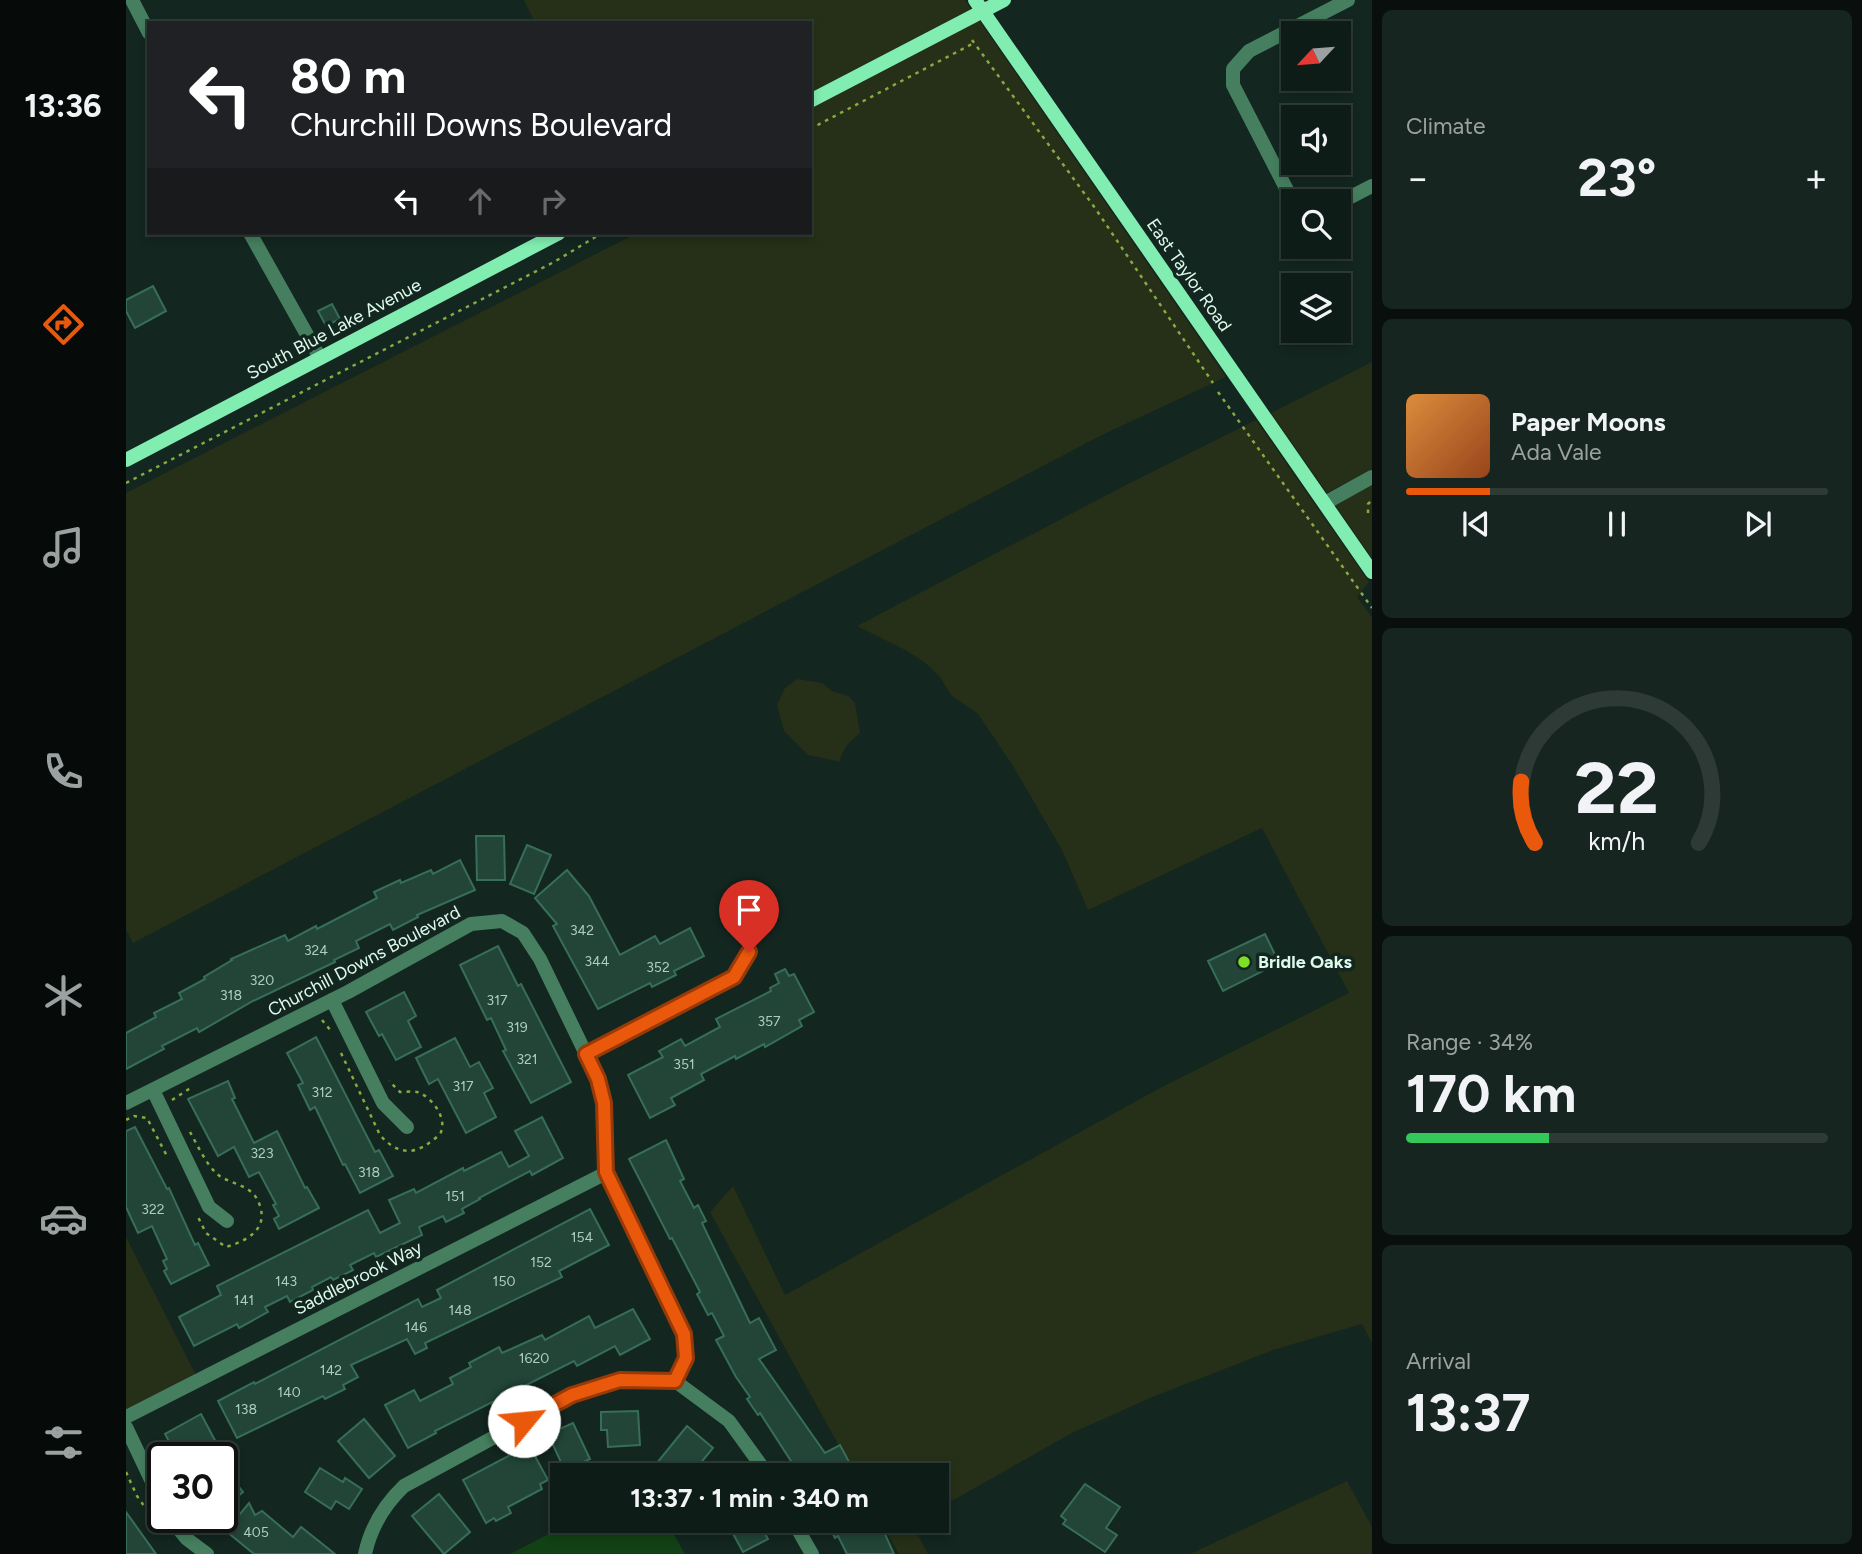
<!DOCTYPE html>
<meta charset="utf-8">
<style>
:root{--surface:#0e1c17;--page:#172520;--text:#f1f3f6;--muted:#9ba1a1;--line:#2e3a36;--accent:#ea580c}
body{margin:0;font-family:Figtree,sans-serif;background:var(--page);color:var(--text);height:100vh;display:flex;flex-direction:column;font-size:26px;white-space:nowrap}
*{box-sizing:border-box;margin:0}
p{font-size:23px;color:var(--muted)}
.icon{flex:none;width:38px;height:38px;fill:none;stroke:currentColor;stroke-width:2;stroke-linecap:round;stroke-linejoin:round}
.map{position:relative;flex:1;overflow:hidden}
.side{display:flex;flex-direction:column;gap:10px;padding:10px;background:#080f0d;width:490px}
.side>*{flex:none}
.top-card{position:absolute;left:21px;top:21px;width:665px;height:214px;border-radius:0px;box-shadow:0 4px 10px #0003,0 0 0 2px var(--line);background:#202124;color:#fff;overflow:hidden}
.needle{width:46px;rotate:244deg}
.buttons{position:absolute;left:1155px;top:21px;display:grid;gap:14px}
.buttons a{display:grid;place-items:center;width:70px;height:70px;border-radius:0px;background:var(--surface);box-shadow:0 4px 10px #0003,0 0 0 2px var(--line);font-size:35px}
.speed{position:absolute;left:21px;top:1442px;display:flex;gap:14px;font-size:35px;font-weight:700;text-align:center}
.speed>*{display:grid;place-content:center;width:91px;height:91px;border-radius:50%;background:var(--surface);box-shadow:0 4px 10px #0003,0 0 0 2px var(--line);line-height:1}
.speed .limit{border:4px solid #111;border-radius:10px;background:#fff;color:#111}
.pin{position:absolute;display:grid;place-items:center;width:60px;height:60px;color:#fff;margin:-72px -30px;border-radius:50% 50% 50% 0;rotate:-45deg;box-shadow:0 0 7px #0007}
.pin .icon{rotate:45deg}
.me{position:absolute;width:77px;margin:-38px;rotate:62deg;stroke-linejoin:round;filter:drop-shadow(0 0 5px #0008)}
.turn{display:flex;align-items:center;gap:24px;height:147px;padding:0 28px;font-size:32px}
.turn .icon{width:91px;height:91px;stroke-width:2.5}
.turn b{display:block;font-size:49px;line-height:60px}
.lanes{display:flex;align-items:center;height:66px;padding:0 28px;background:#0003;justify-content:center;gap:35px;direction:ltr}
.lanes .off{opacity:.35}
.big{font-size:52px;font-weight:700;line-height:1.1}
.side .card{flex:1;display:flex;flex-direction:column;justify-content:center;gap:10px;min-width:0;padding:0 24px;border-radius:10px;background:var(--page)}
.side .dial{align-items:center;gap:0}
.dial svg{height:182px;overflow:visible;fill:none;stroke:var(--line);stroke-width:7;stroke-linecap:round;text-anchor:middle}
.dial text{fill:var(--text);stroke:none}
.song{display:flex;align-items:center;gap:21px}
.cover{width:84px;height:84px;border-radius:10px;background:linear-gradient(135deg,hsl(30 70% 55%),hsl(20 70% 35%))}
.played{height:7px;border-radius:4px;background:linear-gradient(90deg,var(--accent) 20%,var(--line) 20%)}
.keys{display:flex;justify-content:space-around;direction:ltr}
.heat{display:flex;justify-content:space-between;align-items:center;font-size:38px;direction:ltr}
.charge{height:10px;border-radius:5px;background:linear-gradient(90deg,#34c759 34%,var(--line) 0)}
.trip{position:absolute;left:424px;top:1463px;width:399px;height:70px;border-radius:0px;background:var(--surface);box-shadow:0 4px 10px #0003,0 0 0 2px var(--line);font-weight:700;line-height:70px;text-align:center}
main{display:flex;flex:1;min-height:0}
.tabs{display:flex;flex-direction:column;width:126px;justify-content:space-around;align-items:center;background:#060b09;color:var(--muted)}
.tabs .icon{width:49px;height:49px}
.tabs .selected{color:var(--accent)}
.tabs b{font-size:32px;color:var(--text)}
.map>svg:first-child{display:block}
</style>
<main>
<nav class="tabs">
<b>13:36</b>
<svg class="icon selected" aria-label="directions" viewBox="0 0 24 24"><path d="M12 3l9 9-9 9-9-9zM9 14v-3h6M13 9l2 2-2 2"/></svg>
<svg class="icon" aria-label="music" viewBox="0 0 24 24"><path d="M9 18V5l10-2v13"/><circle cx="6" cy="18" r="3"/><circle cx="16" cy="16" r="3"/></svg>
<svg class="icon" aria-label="phone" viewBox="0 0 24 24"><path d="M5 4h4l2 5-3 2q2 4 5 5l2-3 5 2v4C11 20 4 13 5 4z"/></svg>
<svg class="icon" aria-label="climate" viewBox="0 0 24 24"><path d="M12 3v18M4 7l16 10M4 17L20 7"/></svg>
<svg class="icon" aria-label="car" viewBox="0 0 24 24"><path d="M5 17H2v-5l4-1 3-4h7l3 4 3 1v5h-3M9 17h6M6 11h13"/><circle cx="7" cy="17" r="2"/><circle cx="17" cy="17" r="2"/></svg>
<svg class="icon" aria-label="filters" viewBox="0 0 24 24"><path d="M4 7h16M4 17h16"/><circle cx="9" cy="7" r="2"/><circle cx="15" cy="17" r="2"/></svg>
</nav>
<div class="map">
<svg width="1246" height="1554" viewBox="0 0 1246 1554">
<rect width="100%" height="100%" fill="#13261f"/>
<g fill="#262f17">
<polygon points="398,0 839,0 845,9 684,93 684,23 409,23"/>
<polygon points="853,20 1100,377 976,435 7,943 0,930 0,493 511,233 684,233 684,109"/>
<polygon points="1246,362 1246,469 1201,493 1145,413"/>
<polygon points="1130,420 1243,582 1231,597 1246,617 1246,1343 1236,1324 1147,1350 1024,1398 944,1434 810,1510 810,1475 729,1475 584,1212 607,1186 659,1295 1032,1089 1223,993 1136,828 962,910 936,850 887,766 852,714 825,695 814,677 801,664 781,651 731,626 1000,485"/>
<polygon points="1246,485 1246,558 1209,505"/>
<polygon points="671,679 696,683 706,691 722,696 729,703 734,733 720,746 714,759 715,762 682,755 658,731 651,705 659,688"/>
<polygon points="0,1237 70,1375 0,1409"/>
<polygon points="1221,1481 1246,1527 1246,1554 1064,1554"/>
<polygon points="754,1521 791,1521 786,1524 802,1554 773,1554"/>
</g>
<polygon fill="#124115" points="448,1521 540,1521 559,1554 384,1554"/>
<g fill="#224538" stroke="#376e59" stroke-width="2">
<polygon points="27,286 40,311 9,328 0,311 0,300"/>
<polygon points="206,304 214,319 200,326 192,311"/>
<polygon points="350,836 378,836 379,880 351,880"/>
<polygon points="401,845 425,855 408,894 384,884"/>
<polygon points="334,860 349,890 291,915 292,917 267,930 264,924 230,941 233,948 208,960 209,962 127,1001 73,1032 71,1028 36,1046 38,1049 0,1069 0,1033 30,1017 28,1013 56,999 53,993 79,979 78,977 106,960 105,959 159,935 162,941 190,926 191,929 251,898 248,892 274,880 275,883 305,870 307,874"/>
<polygon points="441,870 463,896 494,955 529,936 534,944 564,928 578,956 548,971 550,975 526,987 524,983 472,1009 427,926 431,924 409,898"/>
<polygon points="1139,934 1153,963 1097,991 1082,961"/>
<polygon points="372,946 392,986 395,984 445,1082 405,1103 377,1051 380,1050 365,1018 361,1020 334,965"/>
<polygon points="659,969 663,976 668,974 688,1012 673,1020 676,1026 639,1047 638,1044 610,1059 609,1056 575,1074 578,1080 545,1098 549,1105 524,1118 502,1075 537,1057 533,1051 555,1039 559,1046 594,1027 590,1019 645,991 644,988 653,983 649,974"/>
<polygon points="278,992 290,1016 282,1021 295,1047 270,1060 256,1034 253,1036 240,1012"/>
<polygon points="190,1037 249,1152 253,1150 267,1176 234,1193 219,1164 217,1165 189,1107 184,1110 172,1085 177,1083 161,1053"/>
<polygon points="329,1038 344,1067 353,1062 367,1088 358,1093 370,1117 340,1133 312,1079 303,1084 290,1058"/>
<polygon points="102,1081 109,1098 106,1099 128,1143 151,1131 179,1188 181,1187 193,1208 153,1229 148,1219 153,1216 147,1205 150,1204 133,1172 123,1177 108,1147 92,1156 62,1099"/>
<polygon points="416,1117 437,1158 406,1175 404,1171 353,1198 354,1199 336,1209 338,1213 320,1222 317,1216 293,1227 296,1235 250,1257 248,1253 224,1265 227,1270 207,1280 205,1277 186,1287 187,1290 164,1302 161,1296 139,1307 142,1312 113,1328 111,1324 68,1346 53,1317 95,1295 91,1286 242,1210 254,1233 274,1223 263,1200 288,1189 290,1193 337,1168 338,1171 375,1152 383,1167 403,1156 389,1131"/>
<polygon points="9,1127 41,1189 43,1188 69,1245 72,1243 83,1265 45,1284 38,1271 41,1269 37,1261 41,1259 26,1226 12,1233 0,1207 0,1131"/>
<polygon points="540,1140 558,1179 554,1181 568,1208 572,1205 580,1221 576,1223 624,1323 633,1318 650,1350 633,1359 699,1453 714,1445 730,1475 674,1475 634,1413 632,1415 621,1399 624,1397 610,1377 590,1340 598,1336 586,1313 582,1315 571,1294 574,1292 546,1238 544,1239 503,1159"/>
<polygon points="464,1209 483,1245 433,1271 436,1277 299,1343 301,1348 289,1354 281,1339 225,1365 232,1377 217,1385 219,1389 199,1399 197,1396 111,1438 92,1401 128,1382 129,1384 292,1299 296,1307 315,1298 311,1290"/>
<polygon points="507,1309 524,1339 494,1355 489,1346 451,1366 448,1361 309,1431 310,1433 282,1448 259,1405 288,1390 294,1401 327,1384 324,1378 345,1367 343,1363 373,1347 376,1353 416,1335 419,1340 463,1316 469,1328"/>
<polygon points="512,1411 514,1445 482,1447 481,1430 475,1430 475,1412"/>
<polygon points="75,1414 92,1446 92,1451 79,1458 52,1458 39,1434"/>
<polygon points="238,1419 269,1456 243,1478 212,1441"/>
<polygon points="447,1423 464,1459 439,1471 422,1434"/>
<polygon points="561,1426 587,1448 565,1475 544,1475 530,1464"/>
<polygon points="403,1445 422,1480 414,1484 416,1489 382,1507 385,1513 370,1521 368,1518 360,1523 337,1480"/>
<polygon points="96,1465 117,1492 96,1509"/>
<polygon points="194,1468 217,1482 219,1478 236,1489 223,1509 210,1501 205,1509 179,1492"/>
<polygon points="959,1484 994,1507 980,1528 991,1535 979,1552 937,1524 940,1520 935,1516"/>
<polygon points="313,1494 344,1532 318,1554 286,1516"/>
<polygon points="123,1503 129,1515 136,1511 167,1537 175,1527 209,1554 128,1554 100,1531"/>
<polygon points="0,1512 30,1554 0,1554"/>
<polygon points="600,1521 632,1521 642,1539 617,1552"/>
<polygon points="700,1521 753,1521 768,1554 721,1554 712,1536 709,1538"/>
</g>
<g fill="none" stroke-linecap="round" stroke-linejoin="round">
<g stroke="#85ab41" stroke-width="2.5" stroke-dasharray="3.5 5" stroke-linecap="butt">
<polyline points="846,40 969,208 1087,383"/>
<polyline points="684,129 848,43"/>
<polyline points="1092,392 1246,608"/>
<polyline points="0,483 428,262 476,233"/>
<polyline points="1242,513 1242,504 1246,500"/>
<polyline points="196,1020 205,1031"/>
<path d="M215,1053L254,1135C268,1151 284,1157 303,1143C306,1141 313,1136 315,1132C321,1117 305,1096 291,1092C286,1091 279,1092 274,1092L263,1081"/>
<polyline points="46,1100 66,1087"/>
<polyline points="0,1120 8,1116 21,1118 42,1158"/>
<path d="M64,1132C72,1146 80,1164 91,1174C99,1181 112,1183 121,1189C128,1193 132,1199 134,1206C142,1230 120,1241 100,1247L80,1233L72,1217"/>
<polyline points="0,1472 11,1496 30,1523"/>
</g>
<g stroke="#457f5f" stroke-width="14">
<polyline points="6,0 23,33"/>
<polyline points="1173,201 1162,192 1107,85 1107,69 1123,51 1222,0"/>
<polyline points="1213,203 1246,186"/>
<polyline points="124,233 194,358"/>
<polyline points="1199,503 1246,477"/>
<polyline points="206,1000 257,1103 281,1127"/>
<polyline points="460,1054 608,977 623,952"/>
<polyline points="27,1090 83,1207 101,1221"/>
<polyline points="0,1103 222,992 345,924 376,921 397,933 414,959 472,1079 478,1103 480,1173 558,1334 560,1358 549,1381"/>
<polyline points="0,1417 480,1173"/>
<polyline points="0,1427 37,1505"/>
<polyline points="43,1517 61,1539 81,1554"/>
<polyline points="667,1521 686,1554"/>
<path d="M239,1554C245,1526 258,1505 278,1486L446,1395L494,1380L549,1381L603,1421L642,1475"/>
</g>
<g stroke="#81edb1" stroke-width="14">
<polyline points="849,0 1246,572"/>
<polyline points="684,101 878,0"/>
<polyline points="0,460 433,233"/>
</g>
</g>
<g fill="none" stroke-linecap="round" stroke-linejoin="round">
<defs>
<polyline id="route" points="398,1421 446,1395 494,1380 549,1381 560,1358 558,1334 480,1172 478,1103 472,1079 460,1054 608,977 623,952"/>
</defs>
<use href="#route" stroke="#983908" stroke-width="18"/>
<use href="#route" stroke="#ea580c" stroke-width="12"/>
</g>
<circle fill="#7ee024" stroke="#13261f" stroke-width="2.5" cx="1118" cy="962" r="7"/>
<g text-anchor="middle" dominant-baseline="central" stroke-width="7" stroke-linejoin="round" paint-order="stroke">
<g font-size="14" fill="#aecdc0">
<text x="456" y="930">342</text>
<text x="190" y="950">324</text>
<text x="471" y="961">344</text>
<text x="532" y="967">352</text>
<text x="136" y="980">320</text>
<text x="105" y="995">318</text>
<text x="371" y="1000">317</text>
<text x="643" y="1021">357</text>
<text x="391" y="1027">319</text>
<text x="401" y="1059">321</text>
<text x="558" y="1064">351</text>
<text x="337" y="1086">317</text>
<text x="196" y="1092">312</text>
<text x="136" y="1153">323</text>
<text x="243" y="1172">318</text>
<text x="329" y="1196">151</text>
<text x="27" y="1209">322</text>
<text x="456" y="1237">154</text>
<text x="415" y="1262">152</text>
<text x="160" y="1281">143</text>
<text x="378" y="1281">150</text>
<text x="118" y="1300">141</text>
<text x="334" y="1310">148</text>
<text x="290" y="1327">146</text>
<text x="408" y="1358">1620</text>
<text x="205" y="1370">142</text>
<text x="163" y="1392">140</text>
<text x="120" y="1409">138</text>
<text x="130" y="1532">405</text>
</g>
<g font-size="18" fill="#ddfaed" stroke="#13261f">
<text transform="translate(1063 275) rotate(55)">East Taylor Road</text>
<text transform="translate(208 329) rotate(-28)">South Blue Lake Avenue</text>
<text transform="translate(238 961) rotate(-28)">Churchill Downs Boulevard</text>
<text transform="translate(232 1278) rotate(-27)">Saddlebrook Way</text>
</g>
<g font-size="18" font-weight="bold" fill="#ddfaed" stroke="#13261f" text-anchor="start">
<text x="1132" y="962">Bridle Oaks</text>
</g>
</g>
</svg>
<div class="buttons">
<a><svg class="needle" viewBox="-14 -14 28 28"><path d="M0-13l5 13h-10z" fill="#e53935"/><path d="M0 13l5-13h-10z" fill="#9ba1a1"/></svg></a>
<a><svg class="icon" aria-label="sound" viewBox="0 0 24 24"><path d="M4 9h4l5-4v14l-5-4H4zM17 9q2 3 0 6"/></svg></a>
<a><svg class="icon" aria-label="search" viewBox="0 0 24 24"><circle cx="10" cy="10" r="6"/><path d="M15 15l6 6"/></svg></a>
<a><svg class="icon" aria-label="layers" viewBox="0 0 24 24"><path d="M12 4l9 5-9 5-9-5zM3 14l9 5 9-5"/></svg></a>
</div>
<div class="speed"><div class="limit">30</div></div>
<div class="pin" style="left:623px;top:952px;background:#d93025"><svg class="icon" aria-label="arrive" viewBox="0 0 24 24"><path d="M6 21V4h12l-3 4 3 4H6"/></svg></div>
<svg class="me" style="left:398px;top:1421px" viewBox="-20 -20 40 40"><circle r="19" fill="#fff"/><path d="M0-13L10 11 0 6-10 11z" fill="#ea580c"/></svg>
<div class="trip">13:37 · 1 min · 340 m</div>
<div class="top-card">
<div class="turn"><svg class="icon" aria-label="left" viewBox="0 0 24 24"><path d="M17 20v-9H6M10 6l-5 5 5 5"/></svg><div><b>80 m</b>Churchill Downs Boulevard</div></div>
<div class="lanes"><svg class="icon" aria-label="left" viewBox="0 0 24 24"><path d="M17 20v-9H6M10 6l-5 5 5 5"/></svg><svg class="icon off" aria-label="ahead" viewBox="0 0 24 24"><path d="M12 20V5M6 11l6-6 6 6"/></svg><svg class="icon off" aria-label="right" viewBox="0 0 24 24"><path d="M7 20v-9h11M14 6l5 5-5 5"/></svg></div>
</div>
</div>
<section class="side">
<div class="card"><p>Climate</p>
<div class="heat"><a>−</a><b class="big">23°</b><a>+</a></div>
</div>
<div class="card">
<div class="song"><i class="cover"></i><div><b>Paper Moons</b><p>Ada Vale</p></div></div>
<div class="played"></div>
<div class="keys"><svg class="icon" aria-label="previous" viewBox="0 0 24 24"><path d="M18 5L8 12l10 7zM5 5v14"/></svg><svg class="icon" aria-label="pause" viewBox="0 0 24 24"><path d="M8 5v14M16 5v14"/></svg><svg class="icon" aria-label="next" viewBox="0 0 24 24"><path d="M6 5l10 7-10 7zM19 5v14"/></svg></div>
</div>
<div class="card dial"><svg viewBox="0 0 100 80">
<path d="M14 69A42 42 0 1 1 86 69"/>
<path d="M14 69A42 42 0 0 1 8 42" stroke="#ea580c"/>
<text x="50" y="56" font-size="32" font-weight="700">22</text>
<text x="50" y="72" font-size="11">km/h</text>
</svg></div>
<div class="card"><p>Range · 34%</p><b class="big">170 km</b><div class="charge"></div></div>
<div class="card"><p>Arrival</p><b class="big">13:37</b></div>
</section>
</main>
